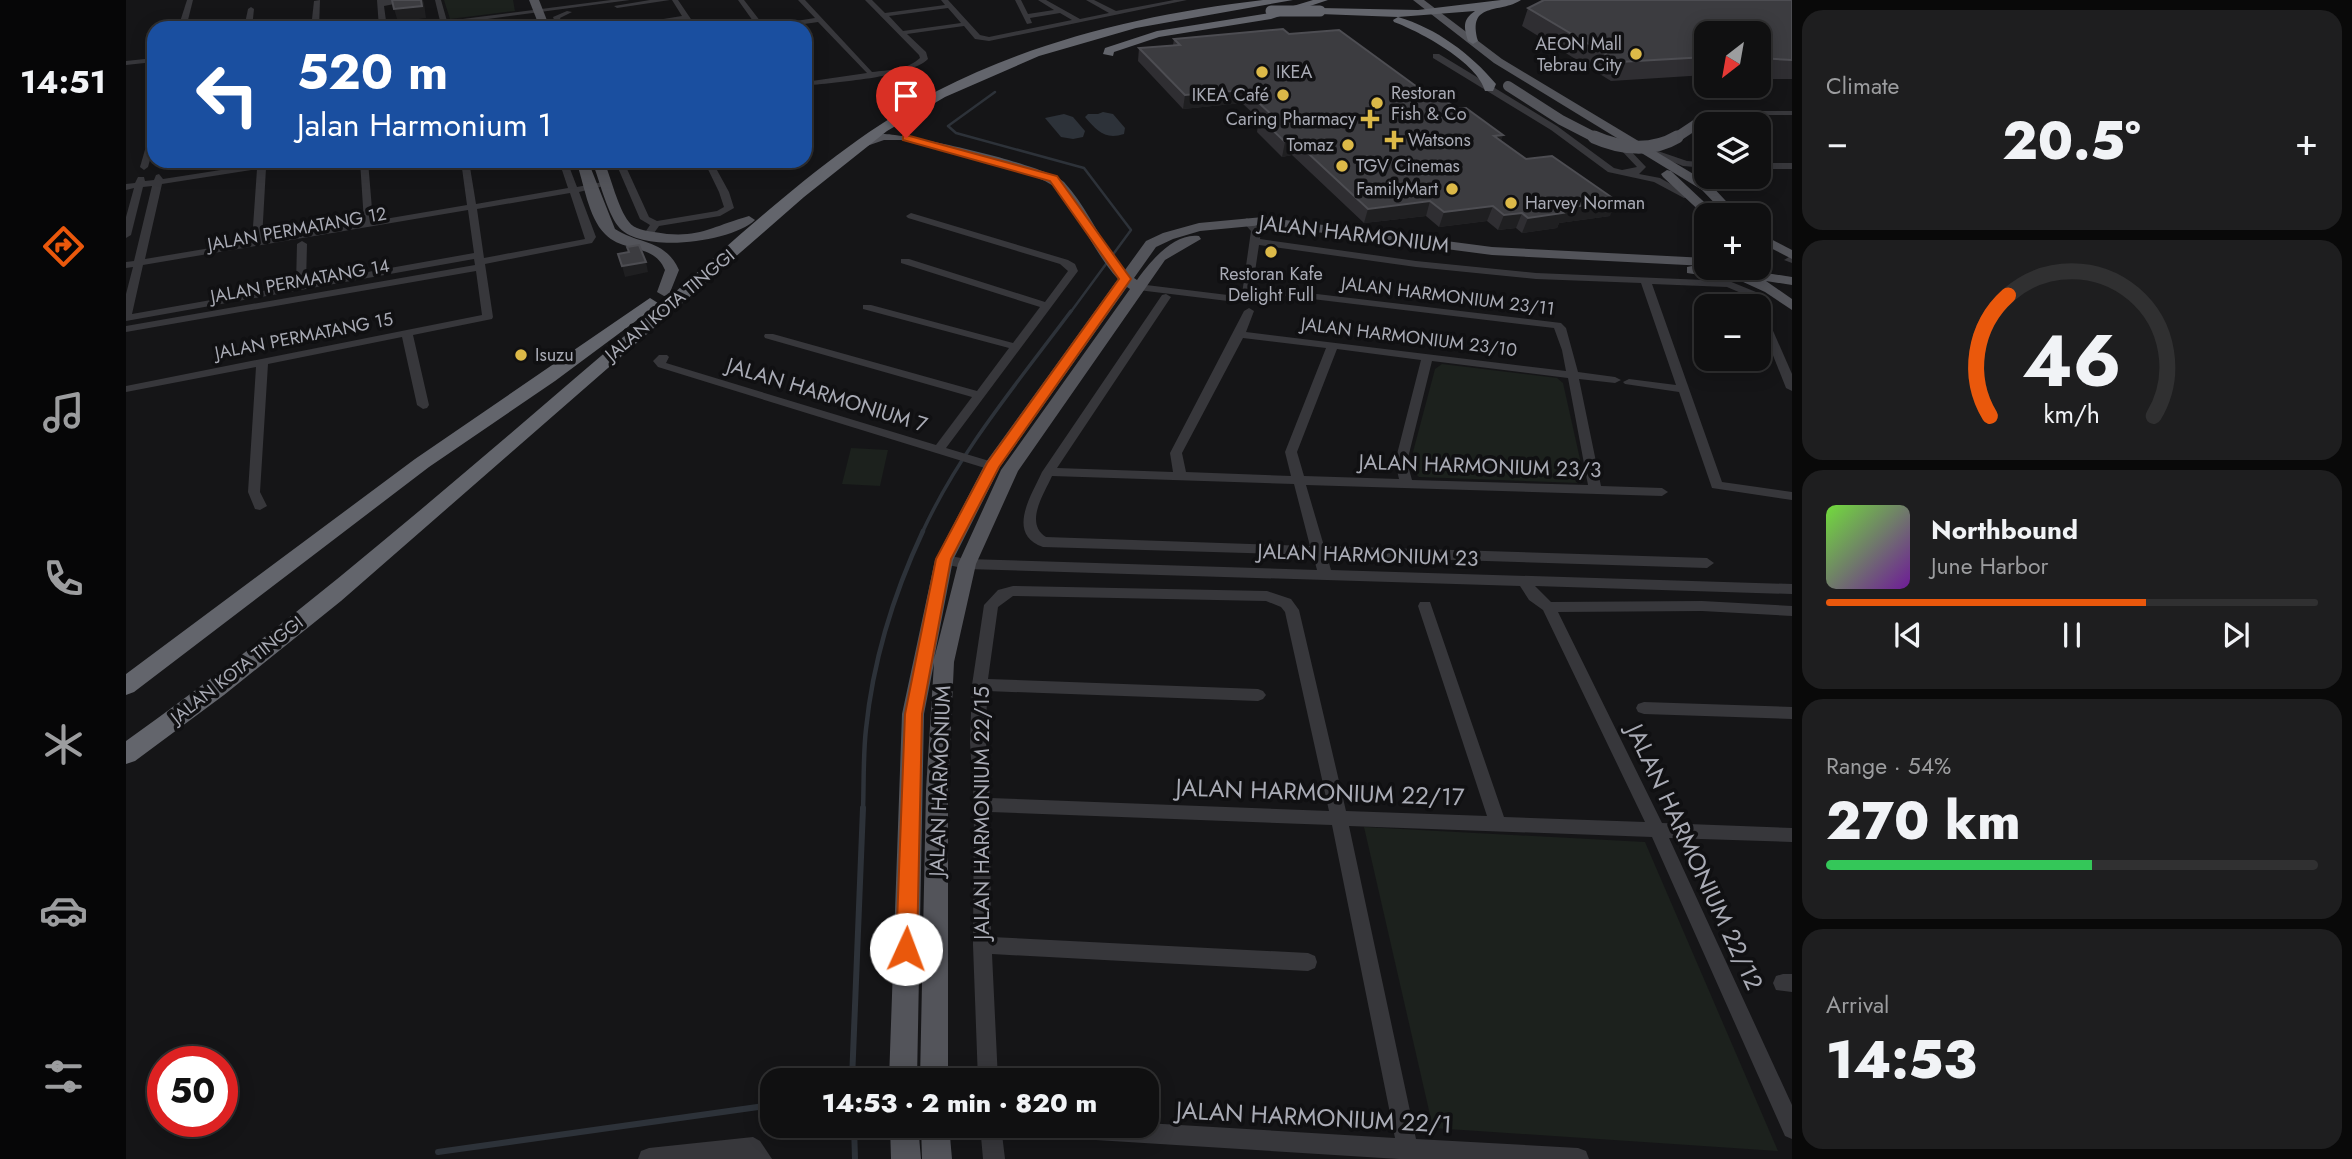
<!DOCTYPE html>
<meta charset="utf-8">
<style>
:root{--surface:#101011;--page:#1e1e1f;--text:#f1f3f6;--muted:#9c9d9f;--line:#303031;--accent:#ea580c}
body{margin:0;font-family:Jost,sans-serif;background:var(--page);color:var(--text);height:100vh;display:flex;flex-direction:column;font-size:26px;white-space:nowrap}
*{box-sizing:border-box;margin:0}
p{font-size:23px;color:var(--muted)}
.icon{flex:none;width:38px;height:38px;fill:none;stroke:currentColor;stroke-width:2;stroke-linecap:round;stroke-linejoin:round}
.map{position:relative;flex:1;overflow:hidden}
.side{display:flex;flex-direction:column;gap:10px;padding:10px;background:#090909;width:560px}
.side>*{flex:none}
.top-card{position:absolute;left:21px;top:21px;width:665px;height:147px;border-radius:21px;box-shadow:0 4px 18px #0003,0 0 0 2px var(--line);background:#1a4fa0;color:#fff;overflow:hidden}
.needle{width:46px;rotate:211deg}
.buttons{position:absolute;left:1568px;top:21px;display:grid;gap:14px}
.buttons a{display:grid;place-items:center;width:77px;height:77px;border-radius:14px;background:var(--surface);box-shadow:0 4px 18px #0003,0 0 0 2px var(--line);font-size:35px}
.speed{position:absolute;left:21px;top:1046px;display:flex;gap:14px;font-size:35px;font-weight:700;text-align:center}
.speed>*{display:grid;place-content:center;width:91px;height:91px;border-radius:50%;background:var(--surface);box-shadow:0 4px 18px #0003,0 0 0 2px var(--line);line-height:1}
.speed .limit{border:10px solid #d22;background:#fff;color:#111}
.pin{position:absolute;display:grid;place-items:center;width:60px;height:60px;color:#fff;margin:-72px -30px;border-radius:50% 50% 50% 0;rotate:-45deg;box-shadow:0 0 7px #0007}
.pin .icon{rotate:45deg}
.me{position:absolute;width:77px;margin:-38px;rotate:2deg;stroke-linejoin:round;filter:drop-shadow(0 0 5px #0008)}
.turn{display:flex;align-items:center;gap:24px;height:147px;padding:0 35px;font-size:32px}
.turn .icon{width:91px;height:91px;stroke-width:2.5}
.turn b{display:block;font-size:49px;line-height:60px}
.big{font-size:52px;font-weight:800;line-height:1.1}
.side .widget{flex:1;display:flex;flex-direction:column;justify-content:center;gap:10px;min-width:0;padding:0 24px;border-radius:21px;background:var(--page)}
.side .dial{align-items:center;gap:0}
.dial svg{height:182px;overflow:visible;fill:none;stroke:var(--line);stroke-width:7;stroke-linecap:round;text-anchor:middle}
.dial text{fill:var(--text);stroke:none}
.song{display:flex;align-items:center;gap:21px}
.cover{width:84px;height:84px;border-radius:10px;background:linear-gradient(135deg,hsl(100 70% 55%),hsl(280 70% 35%))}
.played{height:7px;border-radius:4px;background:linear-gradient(90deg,var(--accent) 65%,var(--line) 65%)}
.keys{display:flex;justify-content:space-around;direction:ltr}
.heat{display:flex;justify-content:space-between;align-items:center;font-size:38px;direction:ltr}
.charge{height:10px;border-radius:5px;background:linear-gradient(90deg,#34c759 54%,var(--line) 0)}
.trip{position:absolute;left:634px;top:1068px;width:399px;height:70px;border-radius:21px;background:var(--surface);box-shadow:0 4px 18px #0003,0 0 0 2px var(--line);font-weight:800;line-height:70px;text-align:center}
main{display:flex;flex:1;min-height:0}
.menu{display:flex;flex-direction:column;width:126px;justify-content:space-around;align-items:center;background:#060607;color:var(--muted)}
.menu .icon{width:49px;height:49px}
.menu .current{color:var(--accent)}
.menu b{font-size:32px;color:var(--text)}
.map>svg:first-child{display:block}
</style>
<main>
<nav class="menu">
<b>14:51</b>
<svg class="icon current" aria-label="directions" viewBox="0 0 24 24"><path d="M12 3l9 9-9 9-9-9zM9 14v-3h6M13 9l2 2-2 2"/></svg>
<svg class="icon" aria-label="music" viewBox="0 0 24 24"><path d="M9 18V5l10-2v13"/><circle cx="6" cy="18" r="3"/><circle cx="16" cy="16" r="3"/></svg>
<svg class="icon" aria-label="phone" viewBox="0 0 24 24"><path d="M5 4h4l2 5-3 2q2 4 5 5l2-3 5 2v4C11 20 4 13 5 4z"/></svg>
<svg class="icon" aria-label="climate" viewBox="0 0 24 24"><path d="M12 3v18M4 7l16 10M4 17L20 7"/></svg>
<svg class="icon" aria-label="car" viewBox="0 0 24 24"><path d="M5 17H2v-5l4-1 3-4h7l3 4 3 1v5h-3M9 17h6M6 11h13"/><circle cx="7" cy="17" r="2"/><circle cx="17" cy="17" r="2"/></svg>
<svg class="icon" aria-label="filters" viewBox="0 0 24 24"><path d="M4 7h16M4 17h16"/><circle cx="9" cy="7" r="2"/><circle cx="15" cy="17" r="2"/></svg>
</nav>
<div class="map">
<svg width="1666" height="1159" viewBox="0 0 1666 1159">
<rect width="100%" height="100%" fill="#151517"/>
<g fill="#1c211d">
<polygon points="318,0 387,0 389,11 324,19"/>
<polygon points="1316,364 1431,378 1437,383 1458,477 1453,483 1293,477 1283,467 1309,369"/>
<polygon points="725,448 762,450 754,486 716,484"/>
<polygon points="1238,827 1519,842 1652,1151 1307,1128"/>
</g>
<g fill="#2d3239">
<path d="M977,112L987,114L999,128L998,134C979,140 971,131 959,117L962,114H972Z"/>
<polygon points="938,114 947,117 959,131 957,137 947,139 935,137 919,118"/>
</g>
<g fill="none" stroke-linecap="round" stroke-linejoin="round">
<polyline stroke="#2d3239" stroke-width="2.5" points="869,92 822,126 830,133 958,168 1005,230 944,313"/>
<path stroke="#2d3239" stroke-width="3.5" d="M796,533C833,452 892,382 945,311"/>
<path stroke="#2d3239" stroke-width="4.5" d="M737,810C738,783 737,755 740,729C747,660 768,593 797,531"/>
<g stroke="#2d3239" stroke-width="6">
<polyline points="726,1080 737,808"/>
<polyline points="728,1125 729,1159"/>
<polyline points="312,1152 646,1105"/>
</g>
<g fill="#37373b" fill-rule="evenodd">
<polygon points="61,0 67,0 60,28 52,28"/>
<polygon points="194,0 193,28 185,28 188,1"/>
<polygon points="251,0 289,0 258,6 261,28 253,28"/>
<polygon points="309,0 315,0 321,21 485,0 504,0 295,28 274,28 314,21"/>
<polygon points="524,0 544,0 491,8 488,6"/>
<polygon points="546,0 552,0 571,28 563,28 558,19 499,28 481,28 556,16"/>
<path d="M612,0H618L638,26L689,18L672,0H679L746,72C763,70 781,70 794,58L793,55L739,0H746L759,13L819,5L815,0H822L854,35L863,37L946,20L934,13L904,18L906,23L901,24L889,0H895L902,14L928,10L912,0H920L954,19L983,13L960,0H968L990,11L1048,0H1061L863,41L849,39L838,26L781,34L800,52L802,59C783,78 708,82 679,86V82L741,73L692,22L651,28H632ZM822,8L835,23L777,31L763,16Z"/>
<polygon points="125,7 128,9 126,28 118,28 122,9"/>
<polygon points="441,11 446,12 434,18 439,28 431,28 427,17"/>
<polygon points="1307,54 1313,54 1431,126 1488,168 1496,170 1511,167 1494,149 1501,147 1520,167 1513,174 1534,178 1566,196 1558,198 1528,182 1482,172 1425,130 1307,58"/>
<polygon points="28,58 28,62 0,65 0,61"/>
<polygon points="1629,111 1666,111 1666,115 1634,115 1620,124 1611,124"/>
<polygon points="25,129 28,129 28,146 22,167 18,170 14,167"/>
<polygon points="1580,145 1580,168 1557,166 1519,151 1523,148 1561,161 1576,162 1571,154"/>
<path d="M152,161H173L140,168L136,239L238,222L234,161H242L247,221L341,205L335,161H343L350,204L442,188L433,161H441L451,187L477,182L482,185L453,192L470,237L466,243L359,264L367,317L366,319L287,335L303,405L301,408L297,409L291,405L276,337L142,364L134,492L141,506L134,510L129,509L122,492L130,367L0,392V386L356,315L350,271L0,332V326L349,265L348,259L0,321V294L7,267L0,268V262L8,261L26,186L17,187L5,235L0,238V217L8,188L0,190V184L9,183L12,177H18L19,181L28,180L30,175L33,174L37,179ZM131,169L126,241L19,259L36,184ZM444,193L459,239L358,258L351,209ZM342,210L348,253L180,283L181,244L176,241L171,244L170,285L6,314L17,265Z"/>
<polygon points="489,161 497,161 499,164 534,161 501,169 523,217 531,221 591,211 598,207 593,192 578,161 586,161 603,192 608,208 594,216 533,226 528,233 522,233 520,231 524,225 514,219"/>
<rect x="1633" y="163" width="33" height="6"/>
<polygon points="785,213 942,260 949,264 952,271 820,448 870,463 872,466 870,469 862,469 532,367 527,361 533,355 541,355 543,357 540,363 810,445 846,397 639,338 638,336 639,334 647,334 851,391 883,348 737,309 737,305 745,305 887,343 914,307 775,263 775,259 783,259 919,302 942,271 934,264 782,218 780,216"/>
<polygon points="1121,218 1135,230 1134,239 1290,261 1410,273 1603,281 1630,292 1666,374 1666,391 1660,388 1633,320 1633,306 1627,306 1622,296 1601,287 1526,284 1596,482 1666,492 1666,500 1586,488 1553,392 1499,384 1497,382 1503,379 1550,385 1515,283 1410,279 1290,267 1133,245 1125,298 1110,302 1012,290 1007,287 1012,284 1110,296 1116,294 1125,231 1116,221"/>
<polygon points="1663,257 1666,257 1666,263 1658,260"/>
<path d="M1157,290L1435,323L1440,328L1452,372L1489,377L1495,380L1489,383L1453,379L1475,486L1536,488L1542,492L1536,496L1180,485L1198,546L1581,558L1588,563L1581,568L1201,556L1205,570L1666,584V594L1409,586L1425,602L1576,601L1666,606V616L1576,611L1432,612L1536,823L1666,828V842L1543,838L1666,1105V1139L1659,1136L1526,837L1223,826L1290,1139L1452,1148L1460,1151L1463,1159H1273L876,1134L879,1159H857L854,1125H1020V1123L1269,1138L1206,825L864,812L865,937L1182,953L1189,956L1191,962L1189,968L1182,971L866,954L872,1080H852L847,945L848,805L844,742L846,685L858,605L872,590L887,586L1141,591L1165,599L1173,610L1220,811L1361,816L1292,606L1294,602H1304L1378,817L1519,822L1417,610L1403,600L1394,586L841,569L813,563L811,560L818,555L841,559L1191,570L1187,555L917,547C880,534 905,496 916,472L1036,295L1040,294L1045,297L931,468L1047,472L1044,453L1118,311L1123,308L1128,311L1120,332L1440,371L1436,350L1428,328L1153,295V291ZM1117,338L1200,348L1159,452L1165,476L1060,472L1056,453ZM1211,349L1295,360L1269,462L1273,479L1178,476L1171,452ZM1306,361L1442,378L1462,485L1286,480L1281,462ZM926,476L1168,484L1184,546L920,537C898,523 918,494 926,476ZM887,596L1140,601L1155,607L1159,612L1203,811L864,798L860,742L861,691L1132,701L1137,699L1140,695L1137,691L1132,689L862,679L872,607Z"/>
<polygon points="1518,702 1666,707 1666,719 1518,714 1512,712 1510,708 1512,704"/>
<polygon points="1657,974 1666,974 1666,992 1650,990 1647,983 1650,976"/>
<polygon points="627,1137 634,1141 646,1159 512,1159 515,1151 523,1148"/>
</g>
<g fill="#53545a" fill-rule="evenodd">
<polygon points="403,0 413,0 424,28 414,28"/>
<polygon points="1287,0 1298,0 1376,59 1584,184 1613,215 1600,215 1576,190 1368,63"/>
<path d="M757,134C784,134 921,165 938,182C962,208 975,244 999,270L1020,241L1037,233L1073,223L1137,217L1366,247L1580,258V266L1366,255L1137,225L1074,231L1047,239L1030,247L1008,278L1011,280C1023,263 1048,232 1073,236L1075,239L1039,260L892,471L850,564L828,662L822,790V1080H794L800,790L808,663L798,714L791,1080H763L776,714L809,560L860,462L992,279C967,252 954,214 928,187C914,172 802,147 775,140H758L735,148L729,144ZM1001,287L1004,289L875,470L832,564L808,659L827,560L874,467Z"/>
<path d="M450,161H462L489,229C514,245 539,239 553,270L543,295L538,296L531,292L539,270C528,243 497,253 479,234C462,217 458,183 450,161Z"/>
<path d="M466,161H478C485,178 492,208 503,222C508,229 520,231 528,232C571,240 584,227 623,216L629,220C606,242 514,255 492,226C481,212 473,179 466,161Z"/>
<polygon points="1541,170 1545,171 1592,215 1580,217 1537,177 1535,174"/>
<polygon points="1633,233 1666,250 1666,259 1633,242"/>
<polygon points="1566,266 1594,268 1627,276 1634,272 1666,277 1666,285 1640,281 1666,299 1666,310 1639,292 1615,281 1561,273 1561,267"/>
<polygon points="764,1125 792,1125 795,1159 765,1159"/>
<polygon points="795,1125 823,1125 826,1159 796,1159"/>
</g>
<g fill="#63656c" fill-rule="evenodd">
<path d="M1137,0H1167L1010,28L913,56L819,97L761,131L678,197L215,601L98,695L9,761L0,764V741C181,612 347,465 516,321C608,242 704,147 811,91C912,39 1025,13 1137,0Z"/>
<polygon points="1187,0 1202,0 1145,19 1033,37 988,52 987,56 977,54 979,48 1031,31 1144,13"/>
<path d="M1375,0H1395C1374,14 1341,1 1352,41L1347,44L1342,41C1338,27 1336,20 1349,11L1272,17C1310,28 1345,54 1370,84L1367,91H1359C1352,63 1295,32 1268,22L1267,20L1272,17L1194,14L1189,11L1194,8L1292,10Z"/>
<polygon points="524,298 532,303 530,306 429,381 303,467 8,692 0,695 0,674 289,459"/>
</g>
<g stroke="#53545a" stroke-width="10">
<polyline points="1382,86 1435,120 1472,139"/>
<polyline points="1548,139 1572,123"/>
</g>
<path stroke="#53545a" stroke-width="13" d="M1468,137C1495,149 1526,152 1551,137"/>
<polyline stroke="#63656c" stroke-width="11" points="1145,11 1194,11"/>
</g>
<g fill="#2f2e32">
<polygon points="1666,0 1666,79 1633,79 1633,33 1580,33 1580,75 1485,81 1396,26 1402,8"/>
<polygon points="1163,34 1298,92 1375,141 1484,216 1433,223 1431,228 1396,233 1390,228 1372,230 1361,221 1313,227 1300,216 1238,223 1166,155 1156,157 1131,132 1133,119 1116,103 1057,109 1012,61 1013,48 1047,45 1048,39"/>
</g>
<g fill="#1f1f21">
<polygon points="295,0 297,0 298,3 300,18 272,22 268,9"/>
<polygon points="1119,90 1116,103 1057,109 1059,95"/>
<polygon points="1377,135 1373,149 1368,136"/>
<polygon points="1169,141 1166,155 1156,157 1159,142"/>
<polygon points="1304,201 1300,216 1238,223 1242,209"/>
<polygon points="1491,201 1484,216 1433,223 1431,228 1396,233 1402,218 1431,209"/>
<polygon points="1367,206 1361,221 1313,227 1318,212"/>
<polygon points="1396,213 1390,228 1372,230 1378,215"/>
<polygon points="520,262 522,272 499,277 496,266"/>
</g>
<g fill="#3c3c40" stroke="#4d4d52" stroke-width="2">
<polygon points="266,0 295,0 296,6 268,9"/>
<polygon points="1418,0 1666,0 1666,60 1633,58 1633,33 1580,33 1580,57 1493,62 1402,8"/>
<polygon points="1157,29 1163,34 1213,30 1298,92 1307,91 1331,109 1340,108 1377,135 1368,136 1400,159 1426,156 1491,201 1431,209 1437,213 1402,218 1396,213 1378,215 1367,206 1318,212 1304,201 1242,209 1169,141 1159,142 1134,118 1148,117 1119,90 1059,95 1013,48 1054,45 1048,39"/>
<polygon points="513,245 520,262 496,266 492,254 503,252 501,247"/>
</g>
<polygon fill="#ea580c" stroke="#983908" stroke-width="2" points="780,135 931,176 1005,279 873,467 825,559 796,714 791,949 788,956 780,959 773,956 770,949 779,714 810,559 861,463 993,279 924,181 777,140 777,136"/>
<g fill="#dcb948" stroke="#101012" stroke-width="2.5">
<circle cx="1510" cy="54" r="7"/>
<circle cx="1136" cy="72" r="7"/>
<circle cx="1157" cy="95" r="7"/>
<circle cx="1251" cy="103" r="7"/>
<path d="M1240.5 108.5h7v7h7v7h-7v7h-7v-7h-7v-7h7z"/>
<path d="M1264.5 129.5h7v7h7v7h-7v7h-7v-7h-7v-7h7z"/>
<circle cx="1222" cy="145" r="7"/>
<circle cx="1216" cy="166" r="7"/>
<circle cx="1326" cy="189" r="7"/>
<circle cx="1385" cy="203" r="7"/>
<circle cx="1145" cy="252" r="7"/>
<circle cx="395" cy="355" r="7"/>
</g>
<g text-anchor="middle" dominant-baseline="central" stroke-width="7" stroke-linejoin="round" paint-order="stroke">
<g font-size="18" fill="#a9abb5" stroke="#101012" text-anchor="start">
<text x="1496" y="44" text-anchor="end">AEON Mall<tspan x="1496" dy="21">Tebrau City</tspan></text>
<text x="1150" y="72">IKEA</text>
<text x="1265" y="93">Restoran<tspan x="1265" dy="21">Fish &amp; Co</tspan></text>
<text x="1143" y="95" text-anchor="end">IKEA Café</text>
<text x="1230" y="119" text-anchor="end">Caring Pharmacy</text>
<text x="1282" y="140">Watsons</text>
<text x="1208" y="145" text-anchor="end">Tomaz</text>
<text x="1230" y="166">TGV Cinemas</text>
<text x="1312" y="189" text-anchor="end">FamilyMart</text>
<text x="1399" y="203">Harvey Norman</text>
<text x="1145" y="274" text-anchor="middle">Restoran Kafe<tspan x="1145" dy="21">Delight Full</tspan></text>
<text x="409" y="355">Isuzu</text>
</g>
<g font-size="18" fill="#a9abb5" stroke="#101012">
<text transform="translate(171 229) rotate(-10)">JALAN PERMATANG 12</text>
<text transform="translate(174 281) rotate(-10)">JALAN PERMATANG 14</text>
<text transform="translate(1322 296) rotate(7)">JALAN HARMONIUM 23/11</text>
<text transform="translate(544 305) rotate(-40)">JALAN KOTA TINGGI</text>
<text transform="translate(178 336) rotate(-11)">JALAN PERMATANG 15</text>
<text transform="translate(1283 337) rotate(7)">JALAN HARMONIUM 23/10</text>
<text transform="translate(111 670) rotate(-38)">JALAN KOTA TINGGI</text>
</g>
<g font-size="21" fill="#a9abb5" stroke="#101012">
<text transform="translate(1228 234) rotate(7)">JALAN HARMONIUM</text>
<text transform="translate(701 395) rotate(17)">JALAN HARMONIUM 7</text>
<text transform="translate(1354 466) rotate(2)">JALAN HARMONIUM 23/3</text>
<text transform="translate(1242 555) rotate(2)">JALAN HARMONIUM 23</text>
<text transform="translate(814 781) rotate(-88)">JALAN HARMONIUM</text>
<text transform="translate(856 813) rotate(-90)">JALAN HARMONIUM 22/15</text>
</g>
<g font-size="24" fill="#a9abb5" stroke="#101012">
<text transform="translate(1194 792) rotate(2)">JALAN HARMONIUM 22/17</text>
<text transform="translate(1569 857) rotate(65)">JALAN HARMONIUM 22/12</text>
<text transform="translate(1188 1117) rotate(3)">JALAN HARMONIUM 22/1</text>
</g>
</g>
</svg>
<div class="buttons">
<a><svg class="needle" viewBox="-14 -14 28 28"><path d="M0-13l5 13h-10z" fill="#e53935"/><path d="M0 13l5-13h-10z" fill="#9c9d9f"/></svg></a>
<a><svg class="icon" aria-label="layers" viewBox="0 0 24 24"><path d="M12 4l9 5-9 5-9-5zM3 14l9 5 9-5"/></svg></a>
<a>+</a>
<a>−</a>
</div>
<div class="speed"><div class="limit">50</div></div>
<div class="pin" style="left:780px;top:138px;background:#d93025"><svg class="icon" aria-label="arrive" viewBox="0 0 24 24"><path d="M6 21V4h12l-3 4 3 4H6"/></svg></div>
<svg class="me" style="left:780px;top:949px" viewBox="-20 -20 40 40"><circle r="19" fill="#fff"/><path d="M0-13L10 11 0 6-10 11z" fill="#ea580c"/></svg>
<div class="trip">14:53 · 2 min · 820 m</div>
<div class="top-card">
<div class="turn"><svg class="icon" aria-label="left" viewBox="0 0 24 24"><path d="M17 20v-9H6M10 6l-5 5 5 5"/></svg><div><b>520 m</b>Jalan Harmonium 1</div></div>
</div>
</div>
<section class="side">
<div class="widget"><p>Climate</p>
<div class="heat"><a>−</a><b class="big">20.5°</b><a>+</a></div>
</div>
<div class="widget dial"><svg viewBox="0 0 100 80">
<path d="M14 69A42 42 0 1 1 86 69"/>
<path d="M14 69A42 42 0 0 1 22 16" stroke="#ea580c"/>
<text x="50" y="56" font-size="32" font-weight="700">46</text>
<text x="50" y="72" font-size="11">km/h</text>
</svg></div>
<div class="widget">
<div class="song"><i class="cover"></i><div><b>Northbound</b><p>June Harbor</p></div></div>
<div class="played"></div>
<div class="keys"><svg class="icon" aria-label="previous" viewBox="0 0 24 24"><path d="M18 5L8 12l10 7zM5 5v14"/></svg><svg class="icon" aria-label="pause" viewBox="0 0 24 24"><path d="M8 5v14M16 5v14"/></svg><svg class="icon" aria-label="next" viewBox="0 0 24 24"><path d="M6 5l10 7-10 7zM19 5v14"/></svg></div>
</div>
<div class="widget"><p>Range · 54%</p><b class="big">270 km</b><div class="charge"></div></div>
<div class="widget"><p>Arrival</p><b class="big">14:53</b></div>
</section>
</main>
